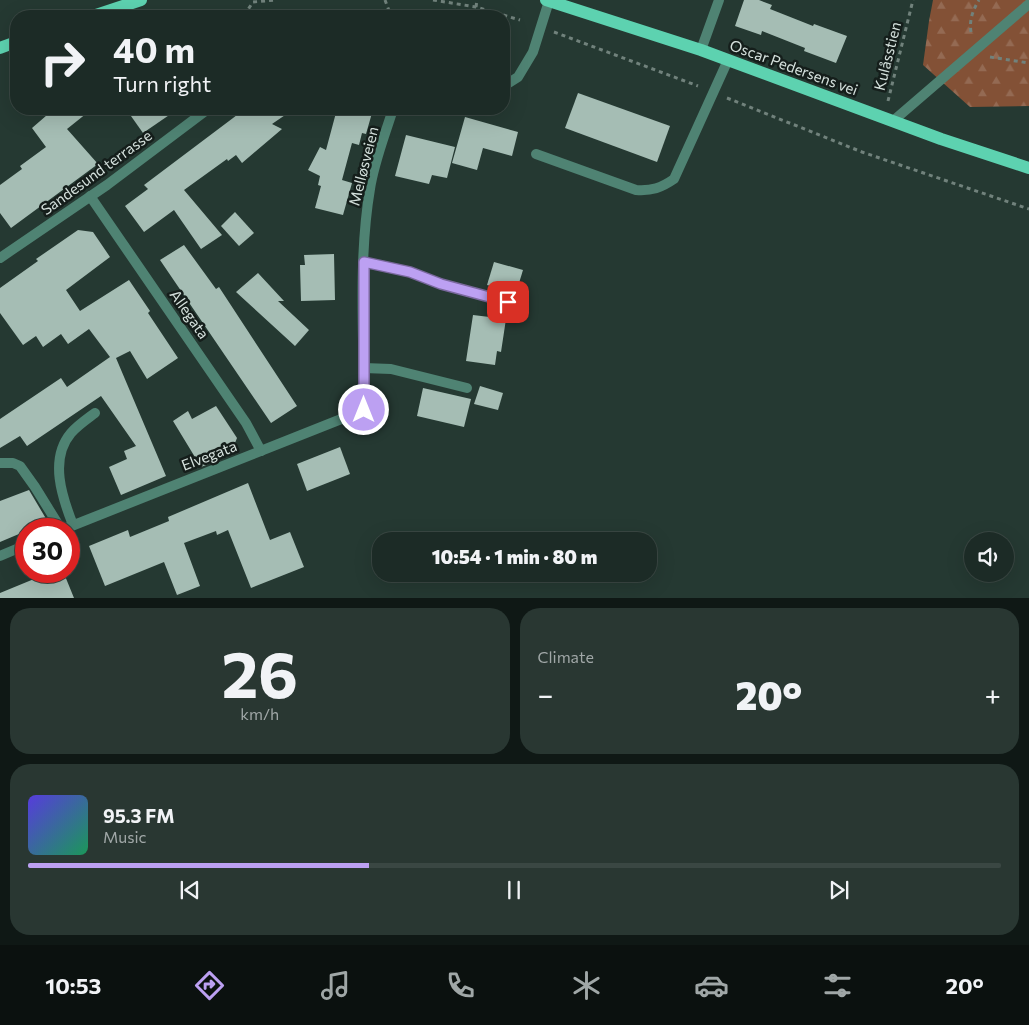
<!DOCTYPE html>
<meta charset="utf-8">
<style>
:root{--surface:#1c2b26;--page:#293732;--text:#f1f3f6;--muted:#a0a7a7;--line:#3a4743;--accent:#bca0f2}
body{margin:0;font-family:Commissioner,sans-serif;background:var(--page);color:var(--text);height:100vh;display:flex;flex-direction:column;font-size:19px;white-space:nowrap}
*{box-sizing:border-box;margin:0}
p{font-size:16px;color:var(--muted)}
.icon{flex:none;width:28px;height:28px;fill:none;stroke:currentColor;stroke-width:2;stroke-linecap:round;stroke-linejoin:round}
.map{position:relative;height:598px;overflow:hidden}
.sheet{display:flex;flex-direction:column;gap:10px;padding:10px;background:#0f1815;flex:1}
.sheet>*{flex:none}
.banner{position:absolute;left:10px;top:10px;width:500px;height:105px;border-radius:20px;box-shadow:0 5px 20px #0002,0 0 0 1px var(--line);background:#1c2b26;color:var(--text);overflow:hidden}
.buttons{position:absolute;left:964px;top:532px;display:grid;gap:10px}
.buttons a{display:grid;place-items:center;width:50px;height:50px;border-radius:50%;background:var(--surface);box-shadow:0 5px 20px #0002,0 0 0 1px var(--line);font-size:25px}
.speed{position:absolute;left:15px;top:518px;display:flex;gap:10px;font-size:25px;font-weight:700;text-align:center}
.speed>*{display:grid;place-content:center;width:65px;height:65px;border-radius:50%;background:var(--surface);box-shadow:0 5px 20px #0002,0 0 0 1px var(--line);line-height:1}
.speed .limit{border:8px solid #d22;background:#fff;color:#111}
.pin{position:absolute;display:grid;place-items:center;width:42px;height:42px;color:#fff;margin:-21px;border-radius:10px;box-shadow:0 2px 8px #0006}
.me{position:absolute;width:55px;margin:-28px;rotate:0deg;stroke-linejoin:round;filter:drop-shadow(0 0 4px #0008)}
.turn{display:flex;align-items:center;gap:18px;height:105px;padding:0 20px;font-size:22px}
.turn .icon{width:65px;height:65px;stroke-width:2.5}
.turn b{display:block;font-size:35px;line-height:42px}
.big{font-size:38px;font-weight:800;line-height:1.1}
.sheet .card{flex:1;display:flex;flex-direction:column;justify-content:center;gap:8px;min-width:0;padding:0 18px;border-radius:20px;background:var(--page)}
.sheet .dial{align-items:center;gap:0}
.dial b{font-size:65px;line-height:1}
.song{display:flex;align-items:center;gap:15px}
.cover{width:60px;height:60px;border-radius:8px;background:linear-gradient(135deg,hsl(250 70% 55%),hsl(150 70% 35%))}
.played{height:5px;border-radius:2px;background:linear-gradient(90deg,var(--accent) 35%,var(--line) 35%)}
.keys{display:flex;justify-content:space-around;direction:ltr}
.heat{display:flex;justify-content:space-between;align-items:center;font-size:28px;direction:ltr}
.sheet .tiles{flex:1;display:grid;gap:10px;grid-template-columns:1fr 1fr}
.card:last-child{grid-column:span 2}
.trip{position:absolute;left:372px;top:532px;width:285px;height:50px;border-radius:20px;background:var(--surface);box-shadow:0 5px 20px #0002,0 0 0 1px var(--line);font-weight:800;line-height:50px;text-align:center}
.menu{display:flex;height:80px;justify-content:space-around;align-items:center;background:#0b110f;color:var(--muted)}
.menu .icon{width:35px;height:35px}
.menu .selected{color:var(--accent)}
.menu b{font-size:22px;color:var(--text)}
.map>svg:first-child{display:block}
</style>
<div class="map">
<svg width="1029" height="598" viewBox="0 0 1029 598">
<defs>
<pattern id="forest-firs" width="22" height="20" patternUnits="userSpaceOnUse" patternTransform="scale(1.25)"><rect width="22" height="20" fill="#835136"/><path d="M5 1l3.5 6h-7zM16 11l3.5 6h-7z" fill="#946a53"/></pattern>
</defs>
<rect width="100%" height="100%" fill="#253932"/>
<polygon fill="url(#forest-firs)" points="933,0 1029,0 1029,106 970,107 923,65 929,21"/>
<g fill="#a5bdb4">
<polygon points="744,0 759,0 772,5 770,9 813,26 814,24 847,36 836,63 804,51 805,48 762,31 761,35 735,26"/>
<polygon points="578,93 670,126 657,162 565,128"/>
<polygon points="54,109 92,109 67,129 98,164 11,228 0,213 0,185 22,169 20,166 46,147 32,128"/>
<polygon points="126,109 178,109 143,133"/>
<polygon points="251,109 294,109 272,124 282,129 242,163 236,155 228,161 227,159 184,190 222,235 201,249 174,210 144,232 125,206 148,189 144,185 241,112 244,115"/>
<polygon points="337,109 369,109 368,112 372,113 366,134 362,133 359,145 352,143 342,180 352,183 343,215 315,208 321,186 318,185 320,176 308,170 320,147 326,150"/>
<polygon points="465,117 518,132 512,156 483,148 477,170 452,163"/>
<polygon points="406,135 455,147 447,178 432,175 429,184 395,176"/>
<polygon points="235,212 254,233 239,246 221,226"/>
<polygon points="78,230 93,232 110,257 66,290 80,311 129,280 150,311 148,313 178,358 147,379 130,351 116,358 166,476 121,495 109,467 127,459 124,451 136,446 101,396 27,446 20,436 0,448 0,419 61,378 67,387 110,357 89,329 68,344 61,334 43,347 36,336 23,345 0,313 0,288 38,261 36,259"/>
<polygon points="184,245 216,289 219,287 297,406 271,423 160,260"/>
<polygon points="334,254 335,300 301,301 300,265 305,265 304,255"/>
<polygon points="494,262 523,270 516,293 487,285"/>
<polygon points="258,273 284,301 278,301 309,330 295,346 236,292"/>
<polygon points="473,315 506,319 501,352 497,351 495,365 466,361"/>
<polygon points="480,386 503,393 498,410 474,404"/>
<polygon points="423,388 471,399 464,427 417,416"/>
<polygon points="216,406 237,438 233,448 213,456 216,461 201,467 173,421 188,411 192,419"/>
<polygon points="340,447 350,474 307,491 297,464"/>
<polygon points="248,483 270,540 290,532 304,567 251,588 228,530 217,535 216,531 184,543 200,586 177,595 164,562 105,586 89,546 128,530 130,537 169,521 168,517"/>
<polygon points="29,490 48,522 32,529 26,529 26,531 0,542 0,501"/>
<polygon points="31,571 63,571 74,598 0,598 0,593 34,579"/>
</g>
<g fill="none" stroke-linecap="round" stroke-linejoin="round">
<g stroke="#71827c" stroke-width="3" stroke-dasharray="4 4" stroke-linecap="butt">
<polyline points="385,0 391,16"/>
<polyline points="433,0 476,7 520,20"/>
<polyline points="476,7 477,0"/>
<polyline points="248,16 247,11 253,2 275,0"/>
<polyline points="554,32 698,86"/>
<path d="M971,32C969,20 973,10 979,0"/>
<polyline points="990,57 1029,63"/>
<polyline points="727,98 862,152 1029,209"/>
<polyline points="888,101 913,0"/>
</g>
<g stroke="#4f8373" stroke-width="10">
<polyline points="893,121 1029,4"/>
<path d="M536,154L636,190C652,191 661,188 674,179L728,60"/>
<polyline points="364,262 410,272 441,284 508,302"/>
<polyline points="364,368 391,369 467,388"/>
<polyline points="0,463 13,463 20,466 35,487 61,529"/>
<path d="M73,525C62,497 49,459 71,433C78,425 87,419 95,413"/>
</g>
<g stroke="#4f8373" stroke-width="10">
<polyline points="701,50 719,0"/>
<polyline points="504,86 518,77 533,52 549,1"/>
<polyline points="90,196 246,423 261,451"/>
<polyline points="0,258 107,185 208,109"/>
<path d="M64,529L364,410C364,338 358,260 370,189C374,162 385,135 393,109"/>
<polyline points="0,556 26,545"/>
</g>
<g stroke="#5dd2b0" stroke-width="12">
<polyline points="546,0 701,50 941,139 1029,168"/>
<polyline points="93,16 141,0"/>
<polyline points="0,48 16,42"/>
</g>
</g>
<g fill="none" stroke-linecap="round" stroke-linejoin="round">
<defs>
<polyline id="route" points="364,410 364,262 410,272 441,284 508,302"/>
</defs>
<use href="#route" stroke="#7a689d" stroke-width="12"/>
<use href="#route" stroke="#bca0f2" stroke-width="9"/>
</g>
<g text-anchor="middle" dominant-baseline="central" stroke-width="5" stroke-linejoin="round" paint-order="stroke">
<g font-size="15" fill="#d5e1dd" stroke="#151e1b">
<text transform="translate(887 56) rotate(-76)">Kulåsstien</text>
<text transform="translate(794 67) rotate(20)">Oscar Pedersens vei</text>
<text transform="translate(363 166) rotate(-76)">Melløsveien</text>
<text transform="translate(96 172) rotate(-36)">Sandesund terrasse</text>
<text transform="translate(190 314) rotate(55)">Allegata</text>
<text transform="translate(209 455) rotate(-21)">Elvegata</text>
</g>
</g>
</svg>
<div class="buttons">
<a><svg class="icon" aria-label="sound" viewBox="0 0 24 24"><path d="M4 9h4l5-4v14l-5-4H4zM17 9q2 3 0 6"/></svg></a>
</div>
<div class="speed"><div class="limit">30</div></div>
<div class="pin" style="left:508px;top:302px;background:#d93025"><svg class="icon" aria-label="arrive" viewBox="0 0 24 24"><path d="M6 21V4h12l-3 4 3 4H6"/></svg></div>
<svg class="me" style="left:364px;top:410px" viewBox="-20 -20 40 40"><circle r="17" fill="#bca0f2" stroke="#fff" stroke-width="3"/><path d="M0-11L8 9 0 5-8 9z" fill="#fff"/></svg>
<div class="trip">10:54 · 1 min · 80 m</div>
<div class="banner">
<div class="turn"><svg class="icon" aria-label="right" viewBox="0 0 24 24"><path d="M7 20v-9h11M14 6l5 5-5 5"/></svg><div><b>40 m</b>Turn right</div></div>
</div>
</div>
<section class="sheet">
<div class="tiles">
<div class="card dial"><b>26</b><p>km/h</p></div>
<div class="card"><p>Climate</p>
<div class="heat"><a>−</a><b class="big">20°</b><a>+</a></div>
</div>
<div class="card">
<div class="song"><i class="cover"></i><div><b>95.3 FM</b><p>Music</p></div></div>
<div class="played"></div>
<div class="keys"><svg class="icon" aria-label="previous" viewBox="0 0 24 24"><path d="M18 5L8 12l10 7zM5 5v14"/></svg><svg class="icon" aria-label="pause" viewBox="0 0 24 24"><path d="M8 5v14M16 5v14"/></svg><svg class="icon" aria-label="next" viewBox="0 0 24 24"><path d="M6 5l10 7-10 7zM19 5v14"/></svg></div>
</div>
</div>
</section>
<nav class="menu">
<b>10:53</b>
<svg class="icon selected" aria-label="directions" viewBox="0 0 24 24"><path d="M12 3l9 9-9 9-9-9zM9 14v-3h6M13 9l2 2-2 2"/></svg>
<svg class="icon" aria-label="music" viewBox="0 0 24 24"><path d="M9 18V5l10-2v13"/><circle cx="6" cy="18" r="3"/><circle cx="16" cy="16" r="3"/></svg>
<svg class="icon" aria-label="phone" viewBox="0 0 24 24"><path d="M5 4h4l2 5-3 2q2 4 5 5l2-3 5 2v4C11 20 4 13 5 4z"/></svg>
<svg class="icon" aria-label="climate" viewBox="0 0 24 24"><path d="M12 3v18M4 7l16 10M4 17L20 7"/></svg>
<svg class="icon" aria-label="car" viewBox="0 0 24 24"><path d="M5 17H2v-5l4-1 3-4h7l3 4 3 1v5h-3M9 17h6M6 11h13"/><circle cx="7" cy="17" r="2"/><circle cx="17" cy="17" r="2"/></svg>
<svg class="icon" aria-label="filters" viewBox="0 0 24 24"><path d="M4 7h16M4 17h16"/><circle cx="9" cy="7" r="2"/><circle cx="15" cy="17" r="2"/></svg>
<b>20°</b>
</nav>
